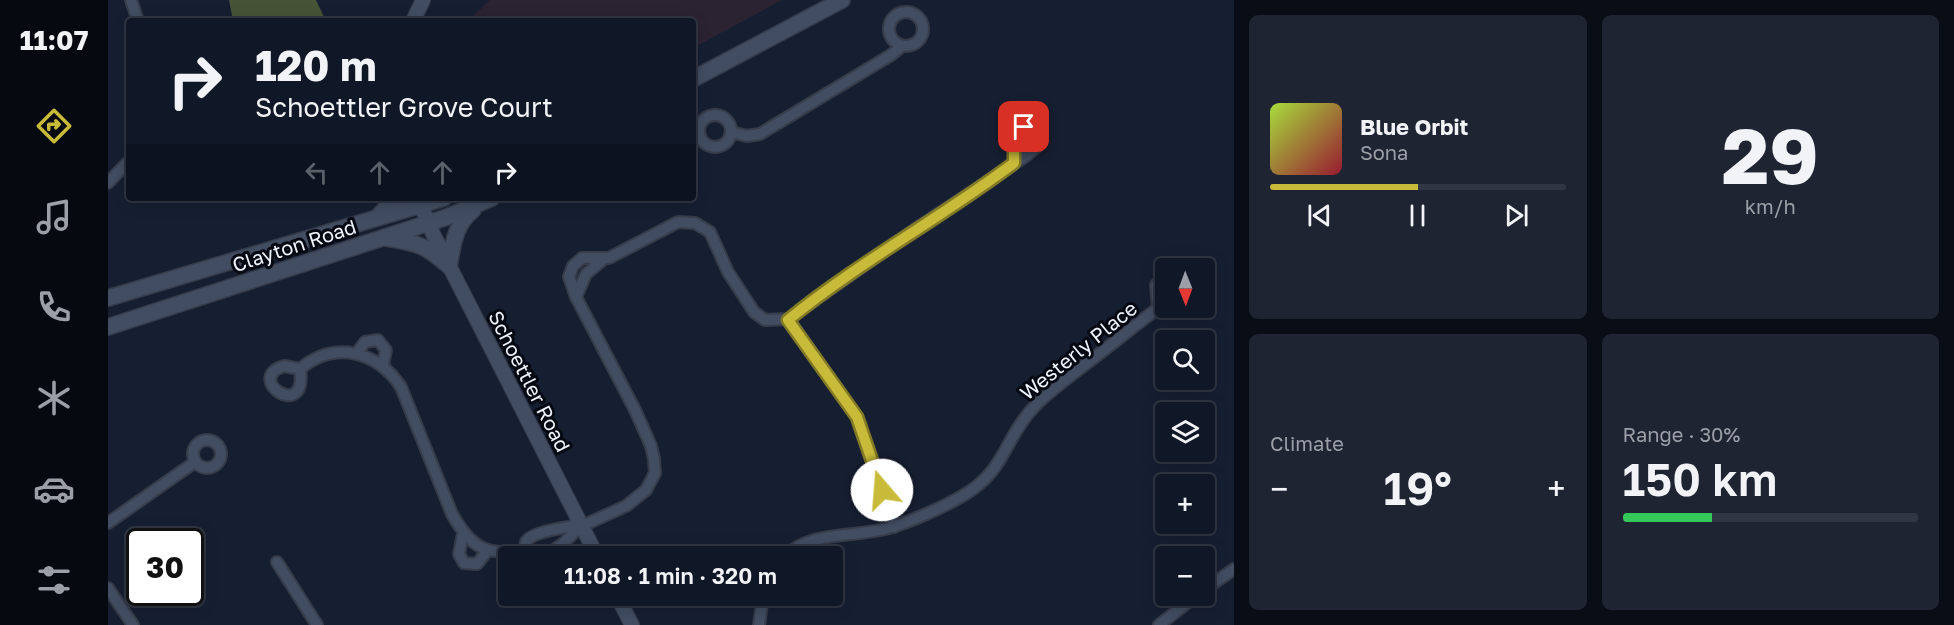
<!DOCTYPE html>
<meta charset="utf-8">
<style>
:root{--surface:#101726;--page:#1e2432;--text:#f1f3f6;--muted:#9c9fa7;--line:#303643;--accent:#c9bb3a}
body{margin:0;font-family:"Golos Text",sans-serif;background:var(--page);color:var(--text);height:100vh;display:flex;flex-direction:column;font-size:22px;white-space:nowrap}
*{box-sizing:border-box;margin:0}
p{font-size:20px;color:var(--muted)}
.icon{flex:none;width:33px;height:33px;fill:none;stroke:currentColor;stroke-width:2;stroke-linecap:round;stroke-linejoin:round}
.map{position:relative;flex:1;overflow:hidden}
.drawer{display:flex;flex-direction:column;gap:15px;padding:15px;background:#090d15;width:720px}
.drawer>*{flex:none}
.hud{position:absolute;left:18px;top:18px;width:570px;height:183px;border-radius:6px;box-shadow:0 3px 15px #0003,0 0 0 2px var(--line);background:#101726;color:var(--text);overflow:hidden}
.needle{width:39px;rotate:179deg}
.fabs{position:absolute;left:1047px;top:258px;display:grid;gap:12px}
.fabs a{display:grid;place-items:center;width:60px;height:60px;border-radius:6px;background:var(--surface);box-shadow:0 3px 15px #0003,0 0 0 2px var(--line);font-size:30px}
.speed{position:absolute;left:18px;top:528px;display:flex;gap:12px;font-size:30px;font-weight:700;text-align:center}
.speed>*{display:grid;place-content:center;width:78px;height:78px;border-radius:50%;background:var(--surface);box-shadow:0 3px 15px #0003,0 0 0 2px var(--line);line-height:1}
.speed .limit{border:3px solid #111;border-radius:9px;background:#fff;color:#111}
.pin{position:absolute;display:grid;place-items:center;width:51px;height:51px;color:#fff;margin:-26px;border-radius:12px;box-shadow:0 3px 9px #0006}
.me{position:absolute;width:66px;margin:-33px;rotate:342deg;stroke-linejoin:round;filter:drop-shadow(0 0 4px #0008)}
.turn{display:flex;align-items:center;gap:21px;height:126px;padding:0 30px;font-size:27px}
.turn .icon{width:78px;height:78px;stroke-width:2.5}
.turn b{display:block;font-size:42px;line-height:51px}
.lanes{display:flex;align-items:center;height:57px;padding:0 30px;background:#0003;justify-content:center;gap:30px;direction:ltr}
.lanes .off{opacity:.35}
.big{font-size:45px;font-weight:600;line-height:1.1}
.drawer .tile{flex:1;display:flex;flex-direction:column;justify-content:center;gap:9px;min-width:0;padding:0 21px;border-radius:9px;background:var(--page)}
.drawer .dial{align-items:center;gap:0}
.dial b{font-size:78px;line-height:1}
.song{display:flex;align-items:center;gap:18px}
.cover{width:72px;height:72px;border-radius:9px;background:linear-gradient(135deg,hsl(80 70% 55%),hsl(350 70% 35%))}
.played{height:6px;border-radius:3px;background:linear-gradient(90deg,var(--accent) 50%,var(--line) 50%)}
.keys{display:flex;justify-content:space-around;direction:ltr}
.heat{display:flex;justify-content:space-between;align-items:center;font-size:33px;direction:ltr}
.charge{height:9px;border-radius:4px;background:linear-gradient(90deg,#34c759 30%,var(--line) 0)}
.drawer .tiles{flex:1;display:grid;gap:15px;grid-template-columns:repeat(2,1fr)}
.trip{position:absolute;left:390px;top:546px;width:345px;height:60px;border-radius:6px;background:var(--surface);box-shadow:0 3px 15px #0003,0 0 0 2px var(--line);font-weight:600;line-height:60px;text-align:center}
main{display:flex;flex:1;min-height:0}
.tabs{display:flex;flex-direction:column;width:108px;justify-content:space-around;align-items:center;background:#06090f;color:var(--muted)}
.tabs .icon{width:42px;height:42px}
.tabs .current{color:var(--accent)}
.tabs b{font-size:27px;color:var(--text)}
.map>svg:first-child{display:block}
</style>
<main>
<nav class="tabs">
<b>11:07</b>
<svg class="icon current" aria-label="directions" viewBox="0 0 24 24"><path d="M12 3l9 9-9 9-9-9zM9 14v-3h6M13 9l2 2-2 2"/></svg>
<svg class="icon" aria-label="music" viewBox="0 0 24 24"><path d="M9 18V5l10-2v13"/><circle cx="6" cy="18" r="3"/><circle cx="16" cy="16" r="3"/></svg>
<svg class="icon" aria-label="phone" viewBox="0 0 24 24"><path d="M5 4h4l2 5-3 2q2 4 5 5l2-3 5 2v4C11 20 4 13 5 4z"/></svg>
<svg class="icon" aria-label="climate" viewBox="0 0 24 24"><path d="M12 3v18M4 7l16 10M4 17L20 7"/></svg>
<svg class="icon" aria-label="car" viewBox="0 0 24 24"><path d="M5 17H2v-5l4-1 3-4h7l3 4 3 1v5h-3M9 17h6M6 11h13"/><circle cx="7" cy="17" r="2"/><circle cx="17" cy="17" r="2"/></svg>
<svg class="icon" aria-label="filters" viewBox="0 0 24 24"><path d="M4 7h16M4 17h16"/><circle cx="9" cy="7" r="2"/><circle cx="15" cy="17" r="2"/></svg>
</nav>
<div class="map">
<svg width="1126" height="625" viewBox="0 0 1126 625">
<rect width="100%" height="100%" fill="#161f32"/>
<polygon fill="#2b2332" points="382,0 674,0 585,48 585,21 360,21"/>
<polygon fill="#465335" points="121,0 208,0 218,21 125,21"/>
<g fill="none" stroke-linecap="round" stroke-linejoin="round">
<defs>
<g id="minor">
<polyline points="23,0 30,21"/>
<circle cx="798" cy="29" r="17"/>
<circle cx="607" cy="131" r="16"/>
<polyline points="623,132 639,136 652,134 783,55 794,46"/>
<polyline points="0,183 21,161"/>
<polyline points="1058,273 1048,285 1050,308 1072,313 1084,308"/>
<polyline points="468,297 478,274 497,258"/>
<polyline points="680,319 749,417 786,527"/>
<polyline points="249,353 257,342 270,340 278,350 275,365"/>
<path d="M176,366L192,369C200,423 135,379 176,366Z"/>
<path d="M192,369C227,340 269,351 293,387L344,514C363,548 377,555 416,552"/>
<circle cx="99" cy="454" r="14"/>
<polyline points="0,523 87,462"/>
<polyline points="474,526 518,506 538,490 547,473 546,459 543,446 527,410 468,297 461,277 465,266 474,258 501,258 570,222 587,223 602,232 620,272 646,312 657,320 680,319 812,226 918,156 931,145 931,139 927,129 916,127 906,134 906,163"/>
<polyline points="355,534 351,554 356,563 369,564 380,550"/>
<path d="M416,552C417,549 417,545 418,542C424,531 461,527 473,525"/>
<polyline points="438,556 457,542 473,525"/>
<path d="M677,556C703,532 740,537 772,530C794,526 836,507 856,495C898,470 896,439 925,408C940,392 957,380 974,367C999,348 1024,328 1050,308"/>
<polyline points="169,562 209,625"/>
<polyline points="0,588 25,625"/>
<polyline points="1096,590 1126,569"/>
<polyline points="651,625 655,596"/>
<polyline points="1051,625 1088,596"/>
</g>
<g id="tertiary">
<polyline points="305,21 315,0"/>
<polyline points="310,198 325,234 489,556"/>
<polyline points="509,596 524,625"/>
</g>
<g id="secondary">
<polyline points="585,79 734,0"/>
<polyline points="269,218 286,198"/>
<path d="M278,238C310,243 317,245 341,266"/>
<path d="M341,266C345,244 347,224 365,210"/>
<polyline points="0,298 336,198"/>
<polyline points="0,327 339,217 384,198"/>
</g>
</defs>
<use href="#minor" stroke="#373c4b" stroke-width="14"/>
<use href="#tertiary" stroke="#373c4b" stroke-width="16"/>
<use href="#secondary" stroke="#373c4b" stroke-width="18"/>
<use href="#minor" stroke="#424d62" stroke-width="10"/>
<use href="#tertiary" stroke="#424d62" stroke-width="14"/>
<use href="#secondary" stroke="#424d62" stroke-width="15"/>
</g>
<g fill="none" stroke-linecap="round" stroke-linejoin="round">
<defs>
<path id="route" d="M774,490L749,417L680,320C751,262 833,218 906,163V134L916,127"/>
</defs>
<use href="#route" stroke="#837a26" stroke-width="15"/>
<use href="#route" stroke="#c9bb3a" stroke-width="10"/>
</g>
<g text-anchor="middle" dominant-baseline="central" stroke-width="6" stroke-linejoin="round" paint-order="stroke">
<g font-size="20" fill="#eef4fe" stroke="#060911">
<text transform="translate(186 245) rotate(-18)">Clayton Road</text>
<text transform="translate(970 350) rotate(-39)">Westerly Place</text>
<text transform="translate(422 381) rotate(63)">Schoettler Road</text>
</g>
</g>
</svg>
<div class="fabs">
<a><svg class="needle" viewBox="-14 -14 28 28"><path d="M0-13l5 13h-10z" fill="#e53935"/><path d="M0 13l5-13h-10z" fill="#9c9fa7"/></svg></a>
<a><svg class="icon" aria-label="search" viewBox="0 0 24 24"><circle cx="10" cy="10" r="6"/><path d="M15 15l6 6"/></svg></a>
<a><svg class="icon" aria-label="layers" viewBox="0 0 24 24"><path d="M12 4l9 5-9 5-9-5zM3 14l9 5 9-5"/></svg></a>
<a>+</a>
<a>−</a>
</div>
<div class="speed"><div class="limit">30</div></div>
<div class="pin" style="left:916px;top:127px;background:#d93025"><svg class="icon" aria-label="arrive" viewBox="0 0 24 24"><path d="M6 21V4h12l-3 4 3 4H6"/></svg></div>
<svg class="me" style="left:774px;top:490px" viewBox="-20 -20 40 40"><circle r="19" fill="#fff"/><path d="M0-13L10 11 0 6-10 11z" fill="#c9bb3a"/></svg>
<div class="trip">11:08 · 1 min · 320 m</div>
<div class="hud">
<div class="turn"><svg class="icon" aria-label="right" viewBox="0 0 24 24"><path d="M7 20v-9h11M14 6l5 5-5 5"/></svg><div><b>120 m</b>Schoettler Grove Court</div></div>
<div class="lanes"><svg class="icon off" aria-label="left" viewBox="0 0 24 24"><path d="M17 20v-9H6M10 6l-5 5 5 5"/></svg><svg class="icon off" aria-label="ahead" viewBox="0 0 24 24"><path d="M12 20V5M6 11l6-6 6 6"/></svg><svg class="icon off" aria-label="ahead" viewBox="0 0 24 24"><path d="M12 20V5M6 11l6-6 6 6"/></svg><svg class="icon" aria-label="right" viewBox="0 0 24 24"><path d="M7 20v-9h11M14 6l5 5-5 5"/></svg></div>
</div>
</div>
<section class="drawer">
<div class="tiles">
<div class="tile">
<div class="song"><i class="cover"></i><div><b>Blue Orbit</b><p>Sona</p></div></div>
<div class="played"></div>
<div class="keys"><svg class="icon" aria-label="previous" viewBox="0 0 24 24"><path d="M18 5L8 12l10 7zM5 5v14"/></svg><svg class="icon" aria-label="pause" viewBox="0 0 24 24"><path d="M8 5v14M16 5v14"/></svg><svg class="icon" aria-label="next" viewBox="0 0 24 24"><path d="M6 5l10 7-10 7zM19 5v14"/></svg></div>
</div>
<div class="tile dial"><b>29</b><p>km/h</p></div>
<div class="tile"><p>Climate</p>
<div class="heat"><a>−</a><b class="big">19°</b><a>+</a></div>
</div>
<div class="tile"><p>Range · 30%</p><b class="big">150 km</b><div class="charge"></div></div>
</div>
</section>
</main>
